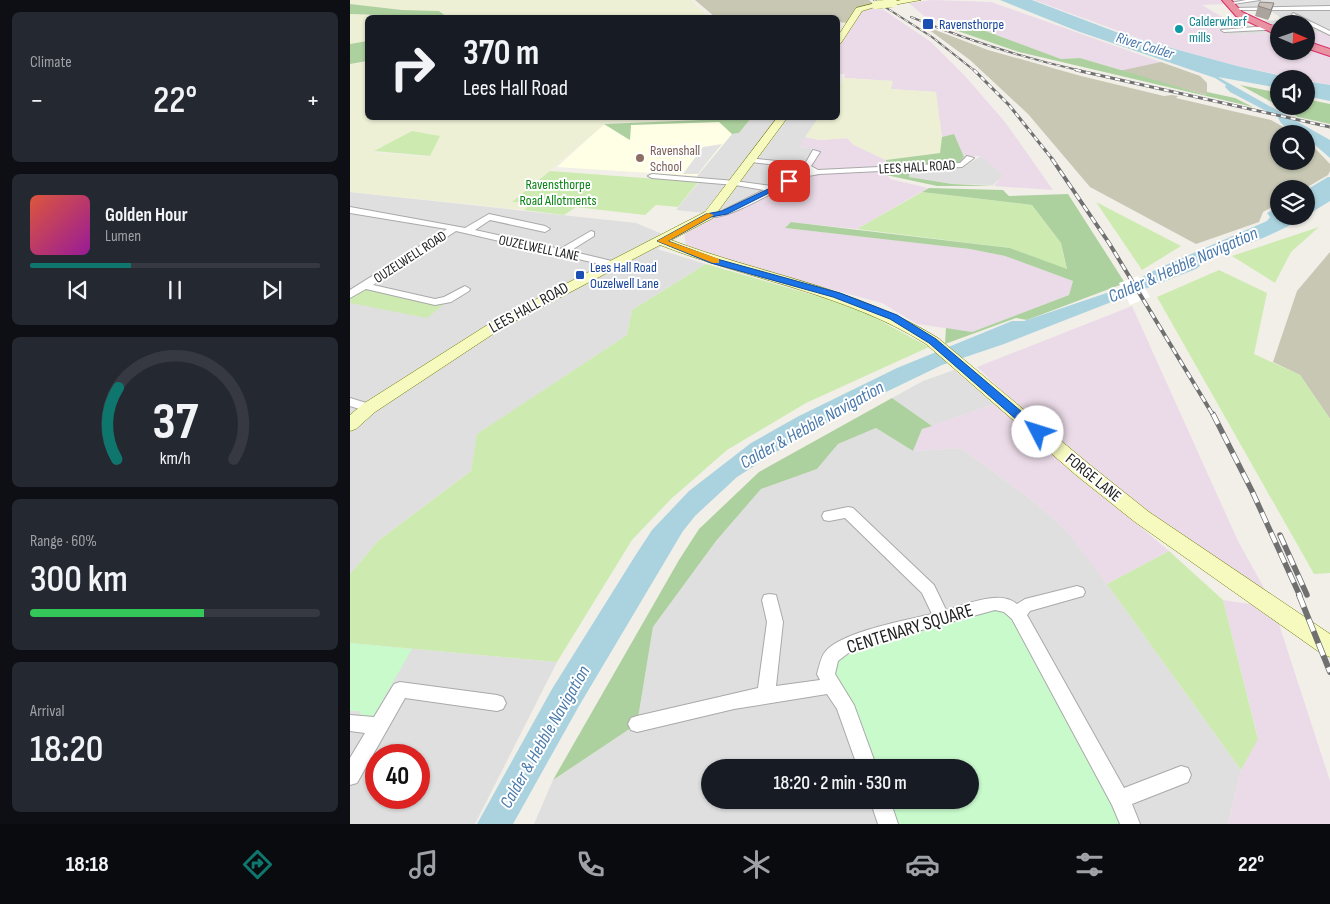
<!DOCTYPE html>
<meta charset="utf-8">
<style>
:root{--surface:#171b24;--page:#242831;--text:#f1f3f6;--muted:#9ea1a6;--line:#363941;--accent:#0f766e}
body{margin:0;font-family:"Sofia Sans Condensed",sans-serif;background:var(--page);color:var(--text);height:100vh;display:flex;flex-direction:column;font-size:19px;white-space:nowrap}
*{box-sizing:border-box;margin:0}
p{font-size:16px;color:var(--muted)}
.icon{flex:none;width:28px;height:28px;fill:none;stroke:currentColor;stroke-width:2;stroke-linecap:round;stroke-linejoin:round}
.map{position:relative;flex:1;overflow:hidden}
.drawer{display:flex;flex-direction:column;gap:12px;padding:12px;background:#0d0f14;width:350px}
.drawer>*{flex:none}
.guide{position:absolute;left:15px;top:15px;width:475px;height:105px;border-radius:8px;box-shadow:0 1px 4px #0004;background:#171b24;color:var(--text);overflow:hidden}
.needle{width:32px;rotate:92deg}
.tools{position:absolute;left:920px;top:15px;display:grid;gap:10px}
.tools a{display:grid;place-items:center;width:45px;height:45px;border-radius:50%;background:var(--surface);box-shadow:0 1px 4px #0004;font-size:25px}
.speed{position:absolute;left:15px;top:744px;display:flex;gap:10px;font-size:25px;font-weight:700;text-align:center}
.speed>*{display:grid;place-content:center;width:65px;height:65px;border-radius:50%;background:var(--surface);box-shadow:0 1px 4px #0004;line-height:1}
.speed .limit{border:8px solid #d22;background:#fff;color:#111}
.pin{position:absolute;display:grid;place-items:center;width:42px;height:42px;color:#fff;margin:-21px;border-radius:10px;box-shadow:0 2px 8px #0006}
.me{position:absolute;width:55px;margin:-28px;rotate:310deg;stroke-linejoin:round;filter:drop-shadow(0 0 4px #0008)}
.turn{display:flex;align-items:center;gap:18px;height:105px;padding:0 15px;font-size:22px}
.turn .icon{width:65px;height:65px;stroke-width:2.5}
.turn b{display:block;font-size:35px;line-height:42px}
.big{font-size:38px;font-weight:600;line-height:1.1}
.drawer .card{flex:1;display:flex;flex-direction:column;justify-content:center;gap:8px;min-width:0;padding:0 18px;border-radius:8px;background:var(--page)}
.drawer .dial{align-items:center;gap:0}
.dial svg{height:130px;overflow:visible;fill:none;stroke:var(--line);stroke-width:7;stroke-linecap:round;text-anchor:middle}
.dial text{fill:var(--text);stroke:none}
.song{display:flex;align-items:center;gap:15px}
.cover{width:60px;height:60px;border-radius:8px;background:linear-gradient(135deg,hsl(10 70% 55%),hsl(300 70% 35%))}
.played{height:5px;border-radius:2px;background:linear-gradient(90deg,var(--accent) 35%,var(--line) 35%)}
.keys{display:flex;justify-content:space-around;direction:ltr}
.heat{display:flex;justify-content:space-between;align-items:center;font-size:28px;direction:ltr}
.charge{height:8px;border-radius:4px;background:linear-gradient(90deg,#34c759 60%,var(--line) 0)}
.trip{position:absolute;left:351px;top:759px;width:278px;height:50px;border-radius:25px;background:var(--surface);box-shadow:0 1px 4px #0004;font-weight:600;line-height:50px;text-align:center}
.menu{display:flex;height:80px;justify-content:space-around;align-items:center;background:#090b0e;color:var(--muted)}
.menu .icon{width:35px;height:35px}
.menu .active{color:var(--accent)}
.menu b{font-size:22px;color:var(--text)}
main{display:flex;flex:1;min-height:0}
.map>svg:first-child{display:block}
</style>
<main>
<section class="drawer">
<div class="card"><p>Climate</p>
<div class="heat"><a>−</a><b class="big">22°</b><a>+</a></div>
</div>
<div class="card">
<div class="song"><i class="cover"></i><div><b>Golden Hour</b><p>Lumen</p></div></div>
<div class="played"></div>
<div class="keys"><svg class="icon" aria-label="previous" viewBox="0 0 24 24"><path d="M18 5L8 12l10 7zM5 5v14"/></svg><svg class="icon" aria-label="pause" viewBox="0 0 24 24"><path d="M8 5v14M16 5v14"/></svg><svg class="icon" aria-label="next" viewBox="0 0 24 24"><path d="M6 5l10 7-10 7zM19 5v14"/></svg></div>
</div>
<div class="card dial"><svg viewBox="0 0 100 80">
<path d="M14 69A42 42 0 1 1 86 69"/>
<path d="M14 69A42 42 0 0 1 15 25" stroke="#0f766e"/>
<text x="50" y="56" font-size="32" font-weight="700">37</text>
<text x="50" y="72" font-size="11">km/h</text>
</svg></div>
<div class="card"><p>Range · 60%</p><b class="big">300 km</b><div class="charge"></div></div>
<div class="card"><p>Arrival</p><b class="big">18:20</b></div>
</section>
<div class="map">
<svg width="980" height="824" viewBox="0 0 980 824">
<rect width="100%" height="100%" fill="#f2efe9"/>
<g fill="#e0dfdf" fill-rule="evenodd">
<polygon points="877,0 980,0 980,33 956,32 956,24 929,24 929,33 881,35 856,21 888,20 902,27 918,26 910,21 934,20 918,9 886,10"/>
<polygon points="401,118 468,118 450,147 468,149 452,175 358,220 307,249 356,264 282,310 277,335 128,434 121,471 28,541 0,574 0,192 286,223 317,236 354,213 326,210 348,183 347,176 372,145 382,134 389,133"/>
<polygon points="631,156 654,175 643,185 602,184 559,177 559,168 615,166"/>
<polygon points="604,370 644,404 582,426 542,398 573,381"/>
<path d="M526,428L563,451L611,448L683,501L713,527L734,552L891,770L878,824H184L203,780L287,724L303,627L366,541L411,489L467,469L488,444ZM360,768H620V800H360Z"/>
<path d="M0,643L207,662L125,824H0ZM26,755H69V798H26Z"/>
</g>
<g fill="#ebdbe8">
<polygon points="582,0 641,2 678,15 850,76 857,83 857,95 730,58 711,59 630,29 596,27 582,17 574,16 559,3"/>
<polygon points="684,0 875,0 879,4 852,5 879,21 857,22 881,35 929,33 929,51 956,51 956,32 980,33 980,85 887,66 793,40"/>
<polygon points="522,8 534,10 581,42 615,76 655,122 703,190 644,186 653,175 631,156 614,157 604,135 592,137 585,92 540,89 542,81 494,78 495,74 488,74 488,41 507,12"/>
<polygon points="455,137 470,140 497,138 504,145 536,160 536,174 540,179 578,188 507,229 441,222 435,228 620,249 655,256 723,281 719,295 622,332 567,324 532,303 372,260 336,246 334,234 358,220 452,175 467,149 450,147"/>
<polygon points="782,306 888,541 919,597 835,541 683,420 627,367"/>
<polygon points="644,404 819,551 757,584 713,527 683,501 611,448 563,451 572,429"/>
<polygon points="873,600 906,605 927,618 980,781 980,824 878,824 891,770 908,738"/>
</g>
<polygon fill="#ffffe5" points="370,122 382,134 347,176 207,167 254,124 279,140 281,125"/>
<g fill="#c7c7b4">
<polygon points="345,0 519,0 524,4 510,8 498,23 488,22 488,18 365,17"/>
<polygon points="580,28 638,50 731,76 814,96 822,95 828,96 826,98 921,120 946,134 929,134 929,161 956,161 956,139 980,164 980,171 978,175 954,189 929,189 929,203 913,212 909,222 846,244 740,187 678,114 620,60 578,29"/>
<polygon points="811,62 850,76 857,83 857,95 769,71"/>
<polygon points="980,252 980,419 950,375 923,362 947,291"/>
</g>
<g fill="#eef0d5" fill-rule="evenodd">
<polygon points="0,0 341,0 359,17 97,18 89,11 52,10 0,4"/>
<polygon points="0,14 62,17 63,17 18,18 17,41 0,44"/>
<path d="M17,61L18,118H401L256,123L163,202L183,203L174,210L0,192V64ZM62,131L89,136L79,157L23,152Z"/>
<polygon points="494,78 543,81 541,89 586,92 592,137 590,153 536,160 504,145 497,138 470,140 455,137 468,118 488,118 488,88"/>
</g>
<g fill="#cdebb0">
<polygon points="62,131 90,136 80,156 24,151"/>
<polygon points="200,171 348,182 328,207 306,205 295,215 226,207 214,215 174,210 182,203 162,202"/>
<polygon points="572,192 682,205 711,243 717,270 660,248 507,229"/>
<polygon points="746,202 831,246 792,270"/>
<polygon points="969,227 941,252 925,283 882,256"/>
<polygon points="356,264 505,307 579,347 456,403 377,450 321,499 282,540 207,662 0,643 0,574 28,541 121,471 127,434 277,335 282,310"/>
<polygon points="869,270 917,293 904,354 950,375 980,419 980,573 964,574 807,297"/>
<polygon points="16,287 85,303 98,301 77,318 0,303 0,297"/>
<polygon points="819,551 873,600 908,739 891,770 757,584"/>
</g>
<g fill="#add19e">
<polygon points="0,4 52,10 89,11 97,17 0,14"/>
<polygon points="596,27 630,29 711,59 730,58 856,95 857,92 885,98 903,107 669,52"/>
<polygon points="17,41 17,61 0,64 0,44"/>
<polygon points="890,85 929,93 929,106"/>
<polygon points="956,99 980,104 980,124 948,117 930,106 956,106"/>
<polygon points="401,118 389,133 382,134 369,122 281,125 280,140 254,124"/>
<polygon points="604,134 614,157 609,163 536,166 536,160 590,153 592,137"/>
<polygon points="559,168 559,177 602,184 644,186 587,186 536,175 536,169"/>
<polygon points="579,188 653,190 659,196 718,194 775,283 677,320 666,318 595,344 596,328 622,332 719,295 723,281 655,256 620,249 435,228 441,222 660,248 717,269 711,243 682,205 572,192"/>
<polygon points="542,398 582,426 572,429 563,451 526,428 488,444 467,469 411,489 366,541 303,627 287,724 203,780 329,560 349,529 409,472"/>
</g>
<g fill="#c8facc">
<polygon points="658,606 780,824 538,824 530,800 620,800 620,768 518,767 481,685 481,657 495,646"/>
<polygon points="0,643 62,649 23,717 12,716 9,711 0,711"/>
</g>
<polygon fill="#e2e2e2" points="372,144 348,174 333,174 353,147"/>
<g fill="#aad3df">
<path d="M650,0H682L774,35L887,66L946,79H929V88L868,77L980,140V158L956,137V134C947,134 930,127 928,117L880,92L875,87L876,85L865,78L727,31Z"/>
<polygon points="956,81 980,85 980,101 956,96"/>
<polygon points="978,177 980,177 980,201 956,216 956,190"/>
<path d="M929,207V216H955C934,230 911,239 887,248C878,252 864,252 857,258C853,261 851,266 846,269L654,344L592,365L509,405L437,445L387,477L345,516L333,531L229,706L163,824H127L202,689L285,556L302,530L339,491L401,443L447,417L547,368L662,321H674L792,281V277L807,269L917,221L920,217L917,213Z"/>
</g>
<polygon fill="#fff" points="788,276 800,297 780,305 769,283"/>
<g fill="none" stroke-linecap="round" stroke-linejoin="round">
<defs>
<g id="street">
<polygon points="896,0 910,0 883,4 881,3"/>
<polygon points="980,6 980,10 882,10 885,8"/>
<polygon points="943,13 980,31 980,35 941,16"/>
<polygon points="901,18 899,21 855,23 852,21"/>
<polygon points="929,25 929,29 874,32 871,30"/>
<path d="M463,150L470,152L461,166L468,170L610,163L617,156L624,158L612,167L469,174C464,175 458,176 454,177C435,184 370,227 355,215L356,213L372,211L414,190L385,185L302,178L298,176L302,174L385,181L422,186L449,173L452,168L401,162L397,160L398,158L455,164Z"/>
<polygon points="0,207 115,228 139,214 195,226 200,229 195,232 140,220 125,230 210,249 241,231 244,232 244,236 220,251 266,262 268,264 263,267 106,231 23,285 85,299 94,297 115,286 120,289 119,291 101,302 85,305 16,289 0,298 0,290 97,229 0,213"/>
<polygon points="0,398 23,405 25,408 19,412 0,406"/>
<path d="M498,507L503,508L584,585L596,610C616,605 649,589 667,604L675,599L727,586L733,588L735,592L733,596L680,611L677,615L774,788L831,766L838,768L841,775L838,782L782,804L790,824H770L762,805L662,619L654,612L645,610L527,642L501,651L488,661L485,674L504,705L527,768H508L487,709L477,694L384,709L287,732L281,730L278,724L281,718L287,716L408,688L417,622L412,600L414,595L420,594L426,595L433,622L426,686L470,680L467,674C469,667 471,657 475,652C491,632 556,620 582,614L572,593L495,518L479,521L474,520L472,516L474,512Z"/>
<polygon points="50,682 147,695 153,697 156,703 153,709 147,711 55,698 7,783 0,785 0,758 15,733 0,731 0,715 24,717 44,684"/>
<polygon points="520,800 540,800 548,824 528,824"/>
</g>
<g id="secondary">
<polygon points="551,0 571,0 543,5 540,3"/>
<polygon points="526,3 528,6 512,11 491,43 488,43 488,36 506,8"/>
<path d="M427,118H437L363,218L321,240C410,274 505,287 588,338L740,465L799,512L980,634V657L972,654L785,522L726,475L576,344C495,293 399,280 310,245L152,328L25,412L6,429L0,431V415L13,404L142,322L355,212Z"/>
</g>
<g id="highway">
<polygon points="872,0 881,0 892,12 929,29 929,36 886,16"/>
<polygon points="956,41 980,49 980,56 956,48"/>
</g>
</defs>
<use href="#street" stroke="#a9a9a9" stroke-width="2"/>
<use href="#secondary" stroke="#707d05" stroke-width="1"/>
<use href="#highway" stroke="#dc2a67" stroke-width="2"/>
<use href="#street" fill="#fff" fill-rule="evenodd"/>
<use href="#secondary" fill="#f7fabf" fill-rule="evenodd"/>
<use href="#highway" fill="#e892a2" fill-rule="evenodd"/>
<defs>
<g id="rail-far4">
<polyline points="524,0 582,37 625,71"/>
<path d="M561,17C617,40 673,58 732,71"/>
</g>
<g id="rail-far3">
<polyline points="624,70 659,105 703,160"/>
<polyline points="726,70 980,127"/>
</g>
<polyline id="rail-far2" points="702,159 759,243 863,415"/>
<g id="rail-far1">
<polyline points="863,414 902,491 950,596"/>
<polyline points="930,535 957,595"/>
</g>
<polyline id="rail" points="949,595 980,672"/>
</defs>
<use href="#rail-far4" stroke="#707070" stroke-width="2"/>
<use href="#rail-far3" stroke="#707070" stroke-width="3"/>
<use href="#rail-far2" stroke="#707070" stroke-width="4"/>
<use href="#rail-far1" stroke="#707070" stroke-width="5.5"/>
<use href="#rail" stroke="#707070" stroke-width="6"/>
<use href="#rail-far4" stroke="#fff" stroke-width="1" stroke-dasharray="4.5" stroke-linecap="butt"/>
<use href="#rail-far3" stroke="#fff" stroke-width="2" stroke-dasharray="5" stroke-linecap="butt"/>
<use href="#rail-far2" stroke="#fff" stroke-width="2.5" stroke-dasharray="7" stroke-linecap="butt"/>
<use href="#rail-far1" stroke="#fff" stroke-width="4" stroke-dasharray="11" stroke-linecap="butt"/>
<use href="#rail" stroke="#fff" stroke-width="4.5" stroke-dasharray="13" stroke-linecap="butt"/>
<defs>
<polyline id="secondary-bridge" points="526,5 543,3"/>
</defs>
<use href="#secondary-bridge" stroke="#707d05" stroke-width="8" stroke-linecap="butt"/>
<use href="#secondary-bridge" stroke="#f7fabf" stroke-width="8"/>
</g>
<polygon fill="#aba49e" points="924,3 921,13 918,20 905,16 908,6"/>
<polygon fill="#8b8681" points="924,3 921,13 918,20 921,10"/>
<polygon fill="#c7bfb8" stroke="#8b8681" points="910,2 924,3 921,10 908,6"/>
<polygon fill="#1a73e8" stroke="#114b97" points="437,180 443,181 377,214 361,217 318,241 367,259 490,293 547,315 586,339 692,429 692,434 683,434 579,343 540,319 483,297 361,263 307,241 356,214 372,211"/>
<polygon fill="#f59e0b" points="358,213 364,215 318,241 369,259 369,263 363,263 307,241"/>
<g fill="#1a4fb4" stroke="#fff" stroke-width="2">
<rect x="572" y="18" width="12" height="12" rx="2.5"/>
<rect x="225" y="270" width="10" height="10" rx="2.5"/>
</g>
<circle fill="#0f9aa8" stroke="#fff" stroke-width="2" cx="829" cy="29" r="5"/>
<circle fill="#8d6e63" stroke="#fff" stroke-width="2" cx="290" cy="158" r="5"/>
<g text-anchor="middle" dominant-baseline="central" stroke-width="4" stroke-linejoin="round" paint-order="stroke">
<g font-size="14" fill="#0d838f" stroke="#fff" text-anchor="start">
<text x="839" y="21">Calderwharf<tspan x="839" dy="16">mills</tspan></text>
</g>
<g font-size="14" fill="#164399" stroke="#fff" text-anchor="start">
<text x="589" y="24">Ravensthorpe</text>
<text x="240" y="267">Lees Hall Road<tspan x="240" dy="16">Ouzelwell Lane</tspan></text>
</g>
<g font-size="14" fill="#785e54" stroke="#fff" text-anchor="start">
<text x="300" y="150">Ravenshall<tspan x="300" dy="16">School</tspan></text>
</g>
<g font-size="14" fill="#222" stroke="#fff">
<text transform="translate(567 167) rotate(-3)">LEES HALL ROAD</text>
<text transform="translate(189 248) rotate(12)">OUZELWELL LANE</text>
<text transform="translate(60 257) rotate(-33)">OUZELWELL ROAD</text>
</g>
<g font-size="14" fill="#0c8416" stroke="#fff">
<text x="208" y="184">Ravensthorpe<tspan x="208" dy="16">Road Allotments</tspan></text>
</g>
<g font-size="15" font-style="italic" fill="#4a7aab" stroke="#fff">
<text transform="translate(795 46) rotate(17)">River Calder</text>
</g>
<g font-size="16" fill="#222" stroke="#fff">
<text transform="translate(179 308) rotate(-29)">LEES HALL ROAD</text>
<text transform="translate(743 478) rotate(39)">FORGE LANE</text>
</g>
<g font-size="18" font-style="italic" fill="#4a7aab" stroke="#fff">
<text transform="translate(833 265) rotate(-24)">Calder &amp; Hebble Navigation</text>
<text transform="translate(462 425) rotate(-29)">Calder &amp; Hebble Navigation</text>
<text transform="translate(195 737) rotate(-60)">Calder &amp; Hebble Navigation</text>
</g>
<g font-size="19" fill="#222" stroke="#fff">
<text transform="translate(560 629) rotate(-17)">CENTENARY SQUARE</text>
</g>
</g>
</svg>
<div class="tools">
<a><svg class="needle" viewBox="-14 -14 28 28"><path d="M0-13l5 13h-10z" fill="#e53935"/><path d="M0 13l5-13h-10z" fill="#9ea1a6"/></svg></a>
<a><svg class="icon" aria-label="sound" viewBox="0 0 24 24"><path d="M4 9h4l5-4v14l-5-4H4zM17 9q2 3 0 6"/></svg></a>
<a><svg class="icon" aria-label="search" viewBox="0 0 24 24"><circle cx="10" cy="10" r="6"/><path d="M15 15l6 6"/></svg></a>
<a><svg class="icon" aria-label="layers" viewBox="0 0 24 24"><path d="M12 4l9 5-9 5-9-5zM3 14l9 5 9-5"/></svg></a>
</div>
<div class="speed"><div class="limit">40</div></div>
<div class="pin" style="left:439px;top:181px;background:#d93025"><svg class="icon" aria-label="arrive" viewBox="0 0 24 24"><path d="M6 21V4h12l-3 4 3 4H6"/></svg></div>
<svg class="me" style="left:688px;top:432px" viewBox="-20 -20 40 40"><circle r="19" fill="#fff"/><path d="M0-13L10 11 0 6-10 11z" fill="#1a73e8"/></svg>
<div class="trip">18:20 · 2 min · 530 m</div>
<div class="guide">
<div class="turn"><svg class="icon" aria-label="right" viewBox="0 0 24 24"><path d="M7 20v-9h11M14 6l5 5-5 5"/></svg><div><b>370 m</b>Lees Hall Road</div></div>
</div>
</div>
</main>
<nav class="menu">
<b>18:18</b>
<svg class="icon active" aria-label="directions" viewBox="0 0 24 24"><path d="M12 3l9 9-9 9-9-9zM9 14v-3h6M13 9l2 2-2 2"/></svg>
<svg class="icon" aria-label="music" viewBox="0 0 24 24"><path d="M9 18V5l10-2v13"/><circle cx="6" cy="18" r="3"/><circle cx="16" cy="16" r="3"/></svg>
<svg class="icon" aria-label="phone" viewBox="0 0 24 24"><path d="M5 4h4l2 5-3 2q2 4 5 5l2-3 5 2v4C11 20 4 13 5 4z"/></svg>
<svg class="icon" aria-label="climate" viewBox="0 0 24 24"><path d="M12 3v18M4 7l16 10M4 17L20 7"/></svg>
<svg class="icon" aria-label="car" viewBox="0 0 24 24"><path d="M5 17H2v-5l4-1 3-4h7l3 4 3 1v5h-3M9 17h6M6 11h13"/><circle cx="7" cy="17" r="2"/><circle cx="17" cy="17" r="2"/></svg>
<svg class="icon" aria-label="filters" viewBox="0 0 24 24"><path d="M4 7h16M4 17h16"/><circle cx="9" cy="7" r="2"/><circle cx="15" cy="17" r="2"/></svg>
<b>22°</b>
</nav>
